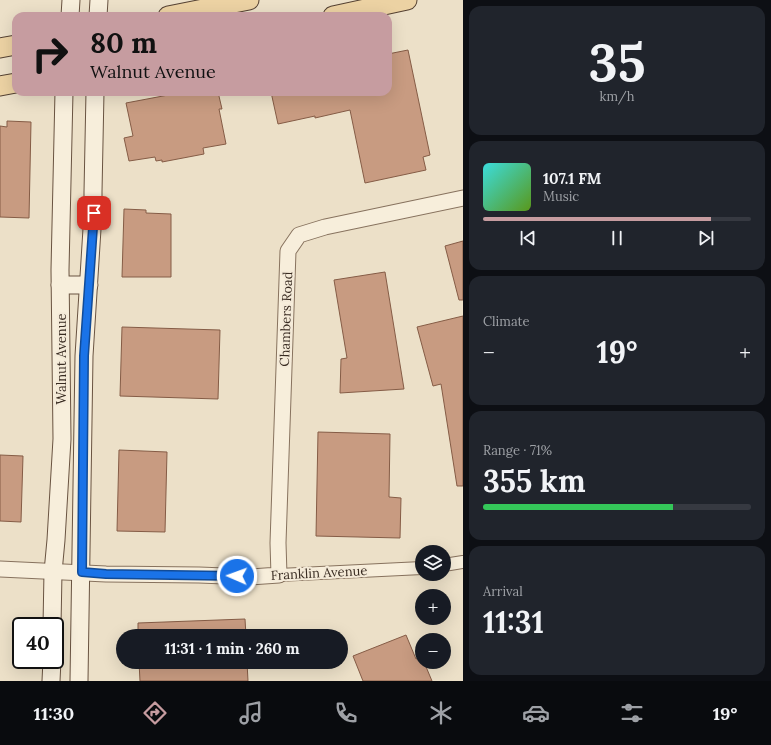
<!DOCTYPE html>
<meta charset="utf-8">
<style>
:root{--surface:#171b24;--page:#20242c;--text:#f1f3f6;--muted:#9ea1a6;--line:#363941;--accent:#c69ca0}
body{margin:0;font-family:Lora,serif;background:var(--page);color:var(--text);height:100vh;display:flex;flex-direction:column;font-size:15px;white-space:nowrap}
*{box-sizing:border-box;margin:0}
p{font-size:13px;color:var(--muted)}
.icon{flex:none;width:22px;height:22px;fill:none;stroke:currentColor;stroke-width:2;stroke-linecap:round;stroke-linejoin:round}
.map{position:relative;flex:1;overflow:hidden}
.details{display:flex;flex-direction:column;gap:6px;padding:6px;background:#0d0f14;width:308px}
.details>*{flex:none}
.top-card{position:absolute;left:12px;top:12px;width:380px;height:84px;border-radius:12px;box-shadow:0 4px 16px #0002;background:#c69ca0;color:#111;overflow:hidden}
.tools{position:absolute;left:415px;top:545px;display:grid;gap:8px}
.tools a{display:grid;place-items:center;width:36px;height:36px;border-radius:50%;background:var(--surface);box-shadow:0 4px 16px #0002;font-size:20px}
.speed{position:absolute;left:12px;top:617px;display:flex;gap:8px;font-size:20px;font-weight:700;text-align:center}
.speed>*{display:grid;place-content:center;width:52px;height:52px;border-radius:50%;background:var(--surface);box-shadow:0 4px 16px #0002;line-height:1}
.speed .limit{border:2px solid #111;border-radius:6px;background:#fff;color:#111}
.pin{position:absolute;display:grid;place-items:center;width:34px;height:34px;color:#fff;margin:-17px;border-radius:8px;box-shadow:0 2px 6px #0006}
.me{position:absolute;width:44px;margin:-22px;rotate:272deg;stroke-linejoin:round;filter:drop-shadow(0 0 3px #0008)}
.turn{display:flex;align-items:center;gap:14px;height:84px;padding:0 12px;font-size:18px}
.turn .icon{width:52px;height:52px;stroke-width:2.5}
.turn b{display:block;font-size:28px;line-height:34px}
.big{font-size:30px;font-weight:700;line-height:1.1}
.details .card{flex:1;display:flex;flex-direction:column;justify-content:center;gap:6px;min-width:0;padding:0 14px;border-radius:12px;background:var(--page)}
.details .dial{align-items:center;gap:0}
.dial b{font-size:52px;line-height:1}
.song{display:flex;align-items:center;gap:12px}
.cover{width:48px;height:48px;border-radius:6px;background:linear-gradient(135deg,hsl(180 70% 55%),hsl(90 70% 35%))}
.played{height:4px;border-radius:2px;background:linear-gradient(90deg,var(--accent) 85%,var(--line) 85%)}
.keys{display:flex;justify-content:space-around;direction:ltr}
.heat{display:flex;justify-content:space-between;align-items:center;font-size:22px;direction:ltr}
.charge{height:6px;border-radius:3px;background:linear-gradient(90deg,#34c759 71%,var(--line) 0)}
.trip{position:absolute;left:116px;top:629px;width:232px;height:40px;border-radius:20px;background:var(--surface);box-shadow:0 4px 16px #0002;font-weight:700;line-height:40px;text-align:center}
.menu{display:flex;height:64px;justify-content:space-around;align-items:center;background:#090b0e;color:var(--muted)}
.menu .icon{width:28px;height:28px}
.menu .selected{color:var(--accent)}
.menu b{font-size:18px;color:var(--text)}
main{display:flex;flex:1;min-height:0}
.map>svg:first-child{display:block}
</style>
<main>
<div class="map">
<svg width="463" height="681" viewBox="0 0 463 681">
<rect width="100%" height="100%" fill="#ece0c8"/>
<g fill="#c89b81" stroke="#855c46">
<polygon points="408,50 430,155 423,157 426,170 365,183 350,110 315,118 315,116 278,124 271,92 388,92 388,54"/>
<polygon points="184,92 218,92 222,109 219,109 226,144 203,148 204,154 162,162 162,160 156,161 155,157 129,161 124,138 133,136 126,103"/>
<polygon points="7,121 31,122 29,218 0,217 0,126 7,127"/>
<polygon points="124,209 146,210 146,213 171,214 171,277 122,277"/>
<polygon points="463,241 463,300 459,300 445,246"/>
<polygon points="385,272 404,389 340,393 341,359 347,358 334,280"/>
<polygon points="463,316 463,486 457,486 441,384 433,386 417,327"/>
<polygon points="122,327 220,330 218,399 120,396"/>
<polygon points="318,432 390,434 389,497 401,498 400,538 316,536"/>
<polygon points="119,450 167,452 165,532 117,531"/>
<polygon points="0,455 23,456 21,522 0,521"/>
<polygon points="245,619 246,636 138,636 138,623"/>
<polygon points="406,635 416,659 422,657 422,662 424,662 432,681 363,681 353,656"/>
<polygon points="139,662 247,662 248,681 140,681"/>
</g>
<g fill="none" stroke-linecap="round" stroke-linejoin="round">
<defs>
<g id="minor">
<polyline points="444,565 463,562"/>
<polyline points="279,575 422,568"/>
</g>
<polyline id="tertiary" points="0,569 106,574 199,575 250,577 279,575 278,543 288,251 299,235 325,227 463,198"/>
<g id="secondary">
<polyline points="70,16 71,0"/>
<polyline points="98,16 99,0"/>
<polyline points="60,285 89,285"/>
<polyline points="52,626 53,572 56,540 62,439 60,270 64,92"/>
<polyline points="51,681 52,660"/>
<polyline points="79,681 84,356 93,213 93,192 95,92"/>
</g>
<g id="primary">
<polyline points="168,16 249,0"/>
<polyline points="333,16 407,0"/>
<polyline points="0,48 16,45"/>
<polyline points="0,86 16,83"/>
</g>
</defs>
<use href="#minor" stroke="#87725e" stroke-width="14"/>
<use href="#tertiary" stroke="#87725e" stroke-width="17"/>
<use href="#secondary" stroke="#695341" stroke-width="19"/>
<use href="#primary" stroke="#554132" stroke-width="21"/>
<use href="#minor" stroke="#f7eedb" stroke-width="12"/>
<use href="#tertiary" stroke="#f7eedb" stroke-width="15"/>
<use href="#secondary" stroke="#f7eedb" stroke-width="17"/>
<use href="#primary" stroke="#ecd2a3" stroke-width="19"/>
</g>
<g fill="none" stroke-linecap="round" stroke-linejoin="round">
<defs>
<polyline id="route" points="94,213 84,356 82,572 106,574 237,576"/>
</defs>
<use href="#route" stroke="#114b97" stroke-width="10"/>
<use href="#route" stroke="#1a73e8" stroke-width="7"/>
</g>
<g text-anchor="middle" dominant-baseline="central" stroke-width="4" stroke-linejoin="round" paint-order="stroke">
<g font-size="13" fill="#382b21" stroke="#f4ead8">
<text transform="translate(286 319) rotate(-88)">Chambers Road</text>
<text transform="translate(61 359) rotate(-90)">Walnut Avenue</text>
<text transform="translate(319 573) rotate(-3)">Franklin Avenue</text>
</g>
</g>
</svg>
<div class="tools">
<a><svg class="icon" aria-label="layers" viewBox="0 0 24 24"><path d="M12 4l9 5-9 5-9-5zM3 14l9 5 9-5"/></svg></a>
<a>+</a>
<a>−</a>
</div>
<div class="speed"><div class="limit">40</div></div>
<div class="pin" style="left:94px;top:213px;background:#d93025"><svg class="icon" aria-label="arrive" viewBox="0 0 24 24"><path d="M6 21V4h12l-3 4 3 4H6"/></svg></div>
<svg class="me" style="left:237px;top:576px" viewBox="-20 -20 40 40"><circle r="17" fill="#1a73e8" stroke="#fff" stroke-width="3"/><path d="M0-11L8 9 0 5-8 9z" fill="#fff"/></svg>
<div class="trip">11:31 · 1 min · 260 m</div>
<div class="top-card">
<div class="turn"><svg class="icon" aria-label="right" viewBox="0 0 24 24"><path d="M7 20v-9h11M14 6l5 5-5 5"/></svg><div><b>80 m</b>Walnut Avenue</div></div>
</div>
</div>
<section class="details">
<div class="card dial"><b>35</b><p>km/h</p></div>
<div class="card">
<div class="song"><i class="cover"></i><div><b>107.1 FM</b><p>Music</p></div></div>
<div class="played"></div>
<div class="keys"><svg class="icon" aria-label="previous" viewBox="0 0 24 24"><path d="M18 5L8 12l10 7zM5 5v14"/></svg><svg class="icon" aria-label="pause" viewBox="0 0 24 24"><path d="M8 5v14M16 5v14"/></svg><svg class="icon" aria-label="next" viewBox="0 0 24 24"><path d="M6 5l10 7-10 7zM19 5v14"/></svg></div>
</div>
<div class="card"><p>Climate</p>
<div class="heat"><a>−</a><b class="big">19°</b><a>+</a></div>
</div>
<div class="card"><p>Range · 71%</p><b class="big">355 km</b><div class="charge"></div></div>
<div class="card"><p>Arrival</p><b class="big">11:31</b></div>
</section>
</main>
<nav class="menu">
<b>11:30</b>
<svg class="icon selected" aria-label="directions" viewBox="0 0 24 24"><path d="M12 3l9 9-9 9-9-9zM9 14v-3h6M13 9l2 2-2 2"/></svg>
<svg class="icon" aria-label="music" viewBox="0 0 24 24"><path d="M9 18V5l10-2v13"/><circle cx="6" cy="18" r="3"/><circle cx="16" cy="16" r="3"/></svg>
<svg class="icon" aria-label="phone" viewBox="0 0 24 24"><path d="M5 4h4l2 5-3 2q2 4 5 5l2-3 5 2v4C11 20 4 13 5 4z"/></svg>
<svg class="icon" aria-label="climate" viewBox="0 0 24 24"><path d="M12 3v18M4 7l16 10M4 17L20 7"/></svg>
<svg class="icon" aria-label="car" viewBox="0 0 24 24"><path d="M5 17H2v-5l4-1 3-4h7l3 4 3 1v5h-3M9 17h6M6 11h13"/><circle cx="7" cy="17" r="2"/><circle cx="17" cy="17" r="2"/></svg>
<svg class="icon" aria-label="filters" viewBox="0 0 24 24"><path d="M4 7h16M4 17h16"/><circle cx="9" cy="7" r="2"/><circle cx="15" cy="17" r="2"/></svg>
<b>19°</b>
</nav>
